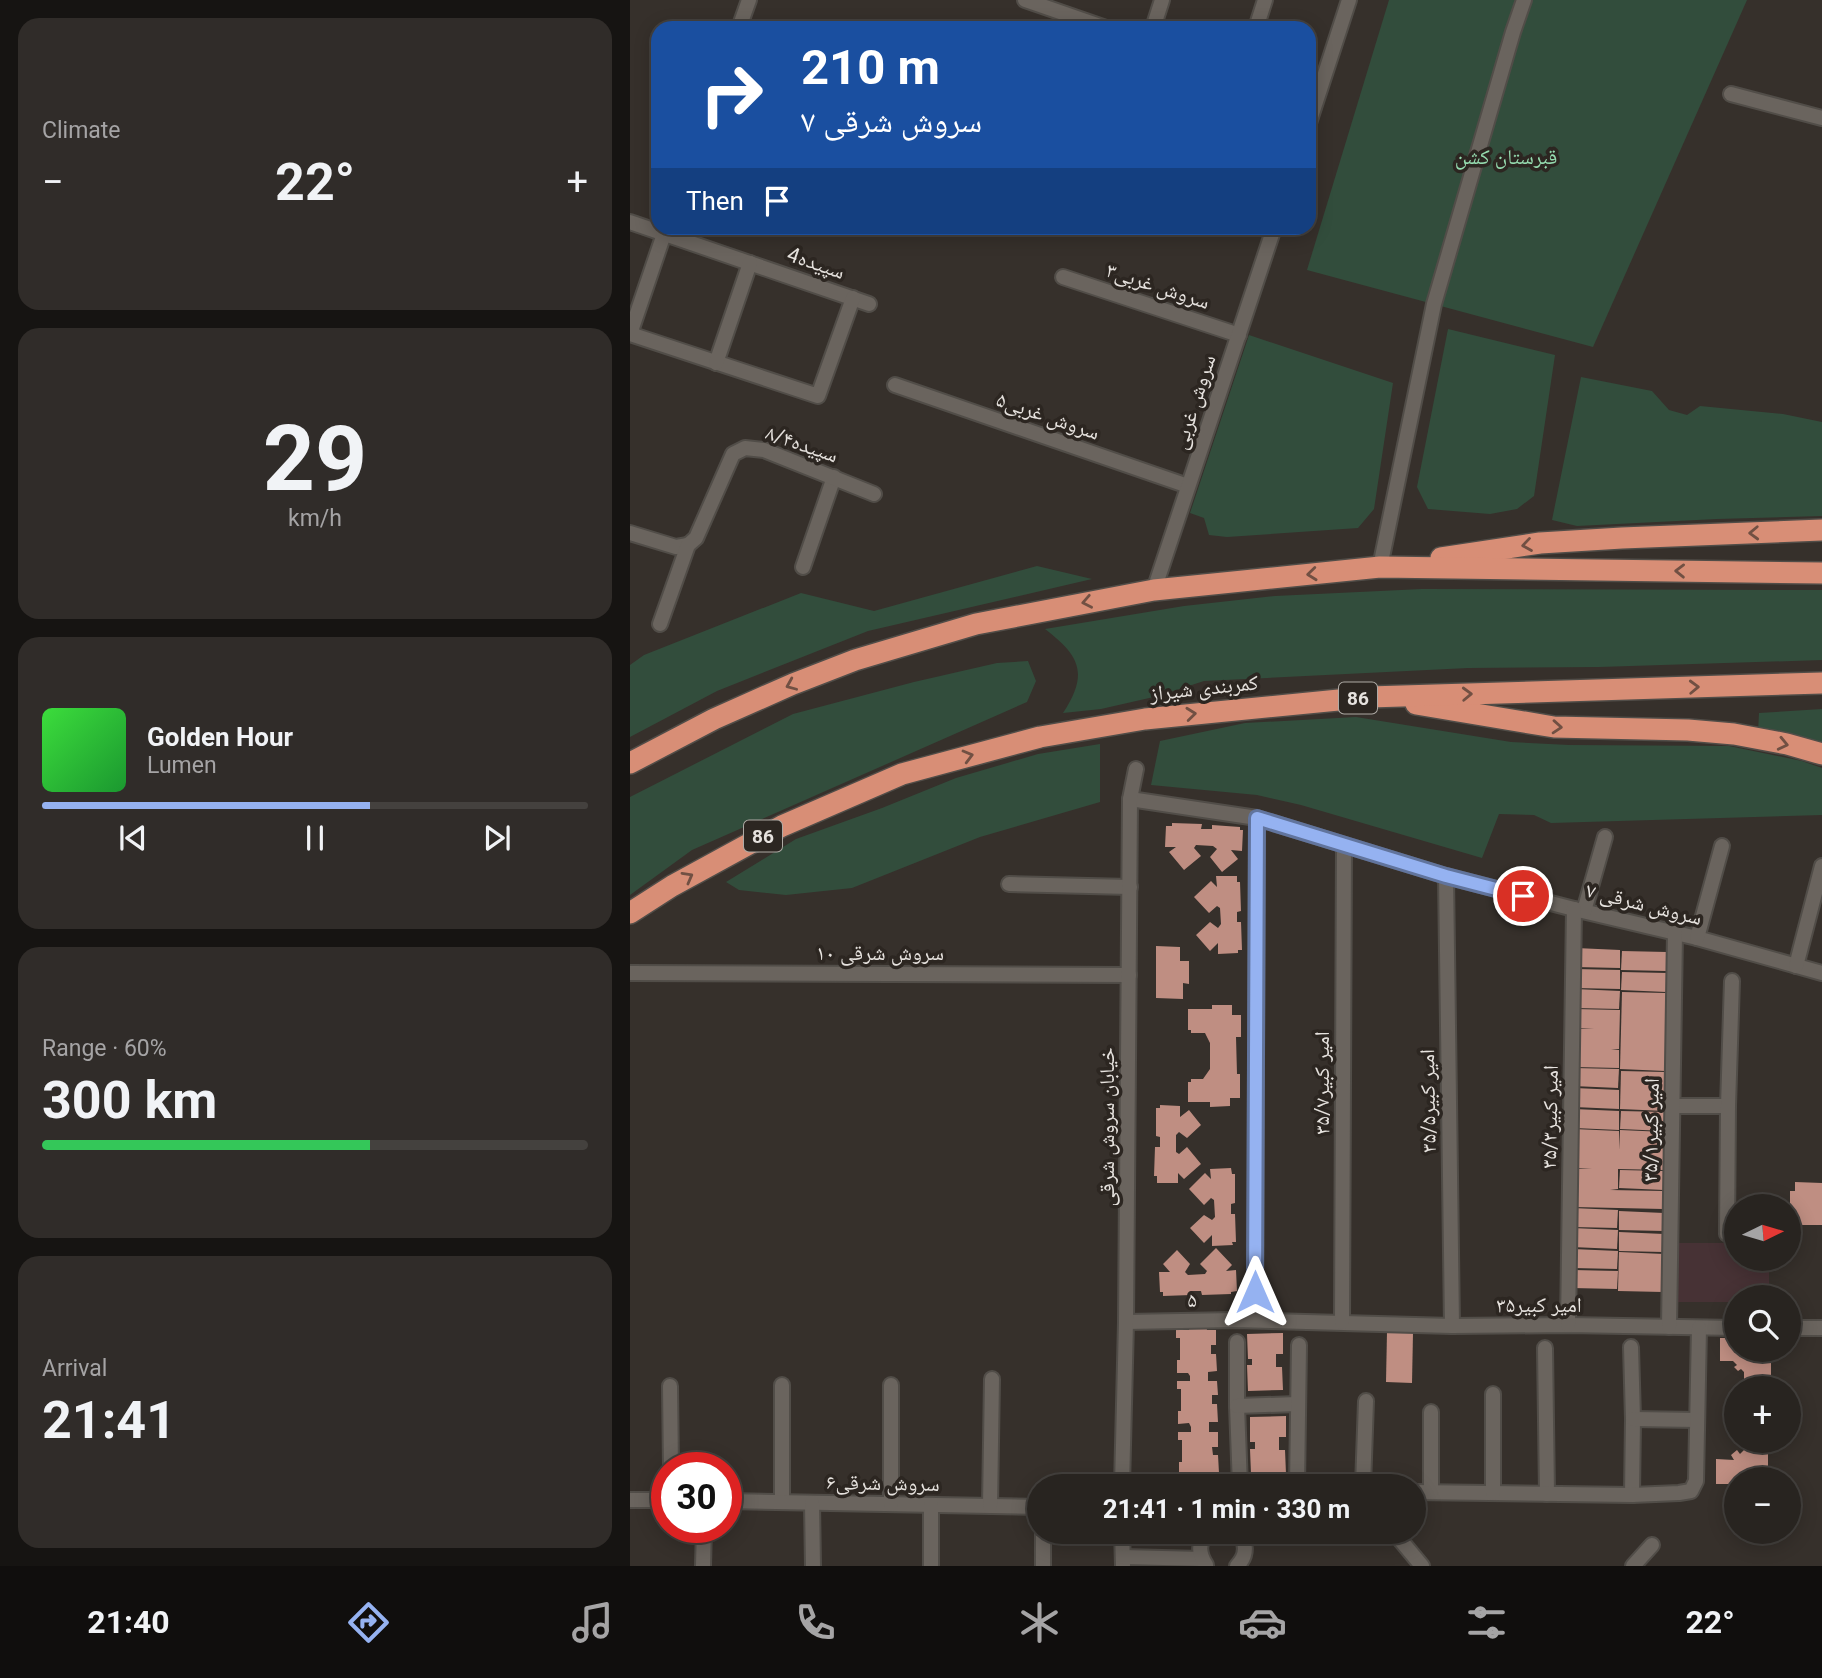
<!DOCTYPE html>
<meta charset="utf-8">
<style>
:root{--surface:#282420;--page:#302c29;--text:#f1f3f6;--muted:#a5a4a5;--line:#44413e;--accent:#95b2f1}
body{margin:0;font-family:Roboto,"Noto Naskh Arabic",sans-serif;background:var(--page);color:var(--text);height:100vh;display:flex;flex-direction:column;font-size:26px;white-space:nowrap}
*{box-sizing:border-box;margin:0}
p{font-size:23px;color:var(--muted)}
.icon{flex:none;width:38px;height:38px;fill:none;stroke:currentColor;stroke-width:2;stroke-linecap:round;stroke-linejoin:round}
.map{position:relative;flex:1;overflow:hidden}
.details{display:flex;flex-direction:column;gap:18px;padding:18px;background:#161412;width:630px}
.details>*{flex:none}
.hud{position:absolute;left:21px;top:21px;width:665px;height:214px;border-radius:21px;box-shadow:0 4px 18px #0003,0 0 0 2px var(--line);background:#1a4fa0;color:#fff;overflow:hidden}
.needle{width:46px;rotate:85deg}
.controls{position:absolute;left:1094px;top:1194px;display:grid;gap:14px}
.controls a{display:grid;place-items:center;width:77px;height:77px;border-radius:50%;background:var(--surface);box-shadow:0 4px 18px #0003,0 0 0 2px var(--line);font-size:35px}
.speed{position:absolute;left:21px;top:1452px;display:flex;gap:14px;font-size:35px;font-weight:700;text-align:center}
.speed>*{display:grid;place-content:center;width:91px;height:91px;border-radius:50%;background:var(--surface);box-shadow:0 4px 18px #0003,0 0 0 2px var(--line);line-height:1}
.speed .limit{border:10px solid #d22;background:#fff;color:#111}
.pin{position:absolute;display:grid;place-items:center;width:60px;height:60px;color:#fff;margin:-30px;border:4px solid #fff;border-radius:50%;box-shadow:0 2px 7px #0007}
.me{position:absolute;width:77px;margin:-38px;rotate:0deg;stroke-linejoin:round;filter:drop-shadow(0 0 5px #0008)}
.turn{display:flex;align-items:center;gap:24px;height:147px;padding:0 35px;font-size:32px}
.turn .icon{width:91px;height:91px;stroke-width:2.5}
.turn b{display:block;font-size:49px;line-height:60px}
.then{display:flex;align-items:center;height:66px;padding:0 35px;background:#0003;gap:14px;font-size:26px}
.big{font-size:52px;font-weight:700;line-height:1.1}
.details .tile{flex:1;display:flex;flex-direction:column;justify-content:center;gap:10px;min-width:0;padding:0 24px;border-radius:21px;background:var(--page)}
.details .dial{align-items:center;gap:0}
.dial b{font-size:91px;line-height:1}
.song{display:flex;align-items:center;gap:21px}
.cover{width:84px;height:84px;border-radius:10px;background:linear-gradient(135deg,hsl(120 70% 55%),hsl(130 70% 35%))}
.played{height:7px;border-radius:4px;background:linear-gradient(90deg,var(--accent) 60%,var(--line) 60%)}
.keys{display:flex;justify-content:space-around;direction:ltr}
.heat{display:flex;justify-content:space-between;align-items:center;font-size:38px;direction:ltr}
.charge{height:10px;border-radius:5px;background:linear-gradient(90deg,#34c759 60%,var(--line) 0)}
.trip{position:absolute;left:397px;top:1474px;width:399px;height:70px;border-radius:35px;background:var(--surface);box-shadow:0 4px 18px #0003,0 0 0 2px var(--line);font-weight:700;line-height:70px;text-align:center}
.tabs{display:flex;height:112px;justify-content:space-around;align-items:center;background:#100e0d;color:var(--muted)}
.tabs .icon{width:49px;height:49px}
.tabs .active{color:var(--accent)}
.tabs b{font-size:32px;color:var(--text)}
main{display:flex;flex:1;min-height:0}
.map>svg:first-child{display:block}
</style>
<main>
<section class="details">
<div class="tile"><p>Climate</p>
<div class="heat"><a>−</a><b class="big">22°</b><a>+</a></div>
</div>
<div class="tile dial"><b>29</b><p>km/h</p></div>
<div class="tile">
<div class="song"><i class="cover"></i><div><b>Golden Hour</b><p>Lumen</p></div></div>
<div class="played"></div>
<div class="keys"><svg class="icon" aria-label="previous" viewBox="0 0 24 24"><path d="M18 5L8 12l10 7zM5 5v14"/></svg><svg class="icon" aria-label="pause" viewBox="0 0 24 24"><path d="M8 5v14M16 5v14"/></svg><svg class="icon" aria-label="next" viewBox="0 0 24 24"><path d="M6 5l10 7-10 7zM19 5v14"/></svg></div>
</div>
<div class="tile"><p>Range · 60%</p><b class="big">300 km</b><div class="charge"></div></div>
<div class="tile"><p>Arrival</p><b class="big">21:41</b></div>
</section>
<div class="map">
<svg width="1192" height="1566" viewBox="0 0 1192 1566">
<rect width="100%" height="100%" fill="#36302b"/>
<polygon fill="#473235" points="1049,1243 1106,1243 1106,1258 1139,1258 1139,1297 1106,1297 1106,1302 1048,1302"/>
<g fill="#324d3c">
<polygon points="759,0 1117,0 963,347 677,270"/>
<polygon points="818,329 925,355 904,496 887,509 860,514 798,509 787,487"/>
<polygon points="619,335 763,383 744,509 728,528 597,537 579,535 574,518 560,513"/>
<polygon points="951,377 1022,391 1039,410 1057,415 1070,406 1153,414 1192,422 1192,516 1087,519 947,526 922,520"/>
<polygon points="407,566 462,579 238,631 87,691 0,737 0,665 14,655 171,593 244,611"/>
<path d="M792,589L1192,590V660L969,667L838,668L574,681L528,696L471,709L433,713C459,673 450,656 415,629L554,606L645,596Z"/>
<polygon points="398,661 406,681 397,702 62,850 0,895 0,797 163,714 284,682 367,663"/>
<polygon points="1192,709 1192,752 1128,733 1129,713"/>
<polygon points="726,717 881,742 939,745 1099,746 1172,761 1192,768 1192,815 921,823 904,815 869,814 852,858 671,805 627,795 521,785 530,741 615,723"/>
<polygon points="470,744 470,802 350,837 222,888 156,895 109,890 96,882 166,839 252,808 326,778 408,754"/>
</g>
<g fill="#bf8e82">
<polygon points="542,823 572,824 571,829 582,829 582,825 610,827 610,830 613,830 612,851 601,850 608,859 592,872 580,857 587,849 583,846 566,845 564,848 571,856 554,870 539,852 546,847 535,847 536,826 542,826"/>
<polygon points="586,876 607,876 607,882 610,882 611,911 607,912 607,922 611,922 612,950 608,950 608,953 588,954 588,943 580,951 566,935 580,922 588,928 591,924 590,908 587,906 579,913 564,897 581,881 587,887"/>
<polygon points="526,946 550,947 550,961 559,961 559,984 553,983 553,999 526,998"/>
<polygon points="946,948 990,950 990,968 945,967"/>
<polygon points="992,951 1037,952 1036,971 991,970"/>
<polygon points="945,969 990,970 990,989 945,988"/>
<polygon points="992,972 1037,973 1036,992 991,990"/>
<polygon points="945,989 990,991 989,1009 945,1008"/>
<polygon points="992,992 1036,993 1035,1071 990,1069"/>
<polygon points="582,1005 602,1005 602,1015 611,1015 611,1037 606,1037 607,1074 610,1074 610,1098 600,1098 600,1106 580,1107 580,1102 558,1102 558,1082 561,1082 561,1079 573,1079 580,1069 580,1043 575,1033 561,1033 561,1030 558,1030 558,1009 582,1009"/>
<polygon points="945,1009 990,1010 989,1049 981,1049 989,1050 989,1068 944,1067 944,1029 964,1028 945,1028"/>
<polygon points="944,1068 989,1069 988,1088 943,1086"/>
<polygon points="991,1071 1036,1072 1035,1111 990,1109"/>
<polygon points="945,1088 989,1090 989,1109 944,1107"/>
<polygon points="530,1105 550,1106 550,1117 559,1110 571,1125 557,1138 549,1132 546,1135 546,1152 549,1154 557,1147 571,1164 554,1179 548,1173 548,1183 527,1183 527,1176 524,1176 525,1147 530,1147 530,1137 526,1136 526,1108 530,1108"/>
<polygon points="944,1109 989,1111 989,1130 944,1128"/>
<polygon points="991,1111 1035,1112 1035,1131 990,1129"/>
<polygon points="944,1129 989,1131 990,1150 990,1130 1035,1132 1034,1170 988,1169 988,1189 980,1190 1034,1191 1033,1209 943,1207 943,1169 962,1168 944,1168"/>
<polygon points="601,1168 602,1174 605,1174 605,1203 601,1204 601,1214 605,1214 606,1242 602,1242 603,1245 582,1246 582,1235 574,1243 560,1228 574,1215 582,1220 585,1217 584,1200 581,1198 574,1205 559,1189 575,1173 581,1179 580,1169"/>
<polygon points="990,1170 1034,1171 1034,1190 989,1188"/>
<polygon points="1165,1182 1192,1183 1192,1225 1168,1225 1168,1216 1160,1216 1160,1191 1165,1191"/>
<polygon points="943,1208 988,1210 987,1228 942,1227"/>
<polygon points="989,1211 1034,1213 1034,1231 989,1230"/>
<polygon points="943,1228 988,1230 987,1249 942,1247"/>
<polygon points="989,1232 1034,1234 1033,1252 989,1251"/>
<polygon points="586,1248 602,1265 596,1271 606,1270 607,1291 601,1292 601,1294 572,1295 571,1291 561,1291 561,1295 533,1296 533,1292 530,1292 529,1272 540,1272 533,1264 547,1250 560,1264 555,1272 558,1275 575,1274 577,1271 570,1264"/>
<polygon points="943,1249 988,1251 987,1269 943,1268"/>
<polygon points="989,1252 1034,1254 1033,1292 988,1291"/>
<polygon points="943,1270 988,1271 987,1289 942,1288"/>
<polygon points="559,1326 576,1326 577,1330 586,1330 586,1345 581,1345 581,1354 586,1354 587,1371 578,1372 578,1381 587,1381 588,1395 582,1395 582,1404 587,1404 588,1422 579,1422 579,1432 588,1432 588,1447 582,1447 583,1455 588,1455 589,1473 580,1473 580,1478 560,1478 560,1474 549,1475 549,1462 552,1462 552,1440 548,1440 548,1432 561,1432 561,1427 559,1423 548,1424 548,1411 551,1411 551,1389 547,1389 547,1381 560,1381 560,1376 558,1373 547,1373 547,1360 550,1360 550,1338 546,1338 546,1330 559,1330"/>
<polygon points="757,1332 783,1333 782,1383 756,1382"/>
<polygon points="653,1333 653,1354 646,1354 646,1367 652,1367 653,1390 618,1391 617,1365 622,1365 622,1359 618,1359 617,1334"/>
<polygon points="1090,1338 1106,1338 1106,1349 1141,1349 1141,1375 1137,1375 1137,1388 1114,1388 1114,1372 1111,1369 1108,1371 1104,1367 1107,1365 1103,1361 1090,1361"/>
<polygon points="1101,1389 1106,1389 1106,1407 1100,1407 1100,1405 1097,1405 1097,1396 1101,1395"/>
<polygon points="1100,1415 1106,1415 1106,1433 1100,1433 1100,1428 1095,1428 1096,1418 1100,1418"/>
<polygon points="656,1416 656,1437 649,1437 649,1450 655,1450 656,1474 621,1474 620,1449 625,1449 625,1442 620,1442 620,1417"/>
<polygon points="1114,1440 1134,1440 1134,1451 1138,1452 1138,1477 1131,1477 1131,1479 1106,1479 1106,1484 1086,1484 1086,1459 1104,1460 1101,1455 1107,1450 1110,1454 1114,1450"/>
</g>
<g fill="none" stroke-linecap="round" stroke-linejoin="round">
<defs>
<g id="minor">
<polyline points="395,0 476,28"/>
<polyline points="109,28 119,0"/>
<polyline points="523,28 532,0"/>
<polyline points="626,28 635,0"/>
<polyline points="1101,94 1192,118"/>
<polyline points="679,123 719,0"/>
<polyline points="0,222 239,304"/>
<polyline points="36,228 0,334 188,396 223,298"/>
<polyline points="433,277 609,335"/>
<polyline points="86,363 120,263"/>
<polyline points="265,385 558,486"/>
<polyline points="0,533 46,547 58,545"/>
<polyline points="173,567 204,477"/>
<polyline points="750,567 804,304 883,32 894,0"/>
<polyline points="524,590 644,228"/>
<polyline points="30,624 58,545 66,538 103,454 115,448 134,450 244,494"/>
<polyline points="500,799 627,818 816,876 944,909 1067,938 1192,973"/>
<polyline points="816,876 822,1326"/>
<polyline points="379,884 500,887"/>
<polyline points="954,911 975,837"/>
<polyline points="1067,938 1092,846"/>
<polyline points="1166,966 1192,866"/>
<polyline points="0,973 499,975"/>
<polyline points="1042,1106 1098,1106"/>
<polyline points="1097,1234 1098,1106 1102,981"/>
<polyline points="625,1320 627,818"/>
<polyline points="496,1322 605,1320 822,1326 938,1325 1106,1328"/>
<polyline points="712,1322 714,845"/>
<polyline points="938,1325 944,909"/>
<polyline points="1039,1327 1045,933"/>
<polyline points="1158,1328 1192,1328"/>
<polyline points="607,1342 607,1406 610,1486"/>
<polyline points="1001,1347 1003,1419 1002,1495"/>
<polyline points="915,1348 917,1494"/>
<polyline points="152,1385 152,1502"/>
<polyline points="40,1386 41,1468"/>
<polyline points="607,1406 667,1404"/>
<polyline points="1003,1419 1067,1420"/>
<polyline points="547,1483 611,1486"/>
<polyline points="492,1486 496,1322 500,799 506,769"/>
<polyline points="667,1486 669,1345"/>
<polyline points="733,1486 736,1401"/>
<polyline points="784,1492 1002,1495 1049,1493 1061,1491 1066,1481 1069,1328"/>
<polyline points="801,1492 801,1412"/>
<polyline points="863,1493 863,1394"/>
<polyline points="0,1500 37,1500"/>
<polyline points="96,1501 410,1507"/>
<polyline points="182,1503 183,1566"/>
<polyline points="261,1504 261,1385"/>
<polyline points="301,1505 301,1566"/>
<polyline points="360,1506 362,1379"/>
<polyline points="413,1531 413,1566"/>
<polyline points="492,1531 493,1565"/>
<path d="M607,1531C617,1542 618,1555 607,1566"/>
<polyline points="763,1531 792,1566"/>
<polyline points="493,1557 572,1559"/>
<path d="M576,1565C568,1553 568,1542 578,1531"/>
<polyline points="73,1566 74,1528"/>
<polyline points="1003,1566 1022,1545"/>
</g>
<g id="highway">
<polyline points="811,558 910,543 992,538 1192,530"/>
<polyline points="786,704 924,727 1058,730 1104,734 1157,744 1192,754"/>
<polyline points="0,763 84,719 163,684 225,660 346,624 524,590 750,567 1192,573"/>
<polyline points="0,913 42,886 152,826 272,774 410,737 515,719 739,697 1192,683"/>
</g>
</defs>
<use href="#minor" stroke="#514d48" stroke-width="18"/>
<use href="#highway" stroke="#514d48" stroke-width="24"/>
<use href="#minor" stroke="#6a645e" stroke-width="14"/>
<use href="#highway" stroke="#d88e76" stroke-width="21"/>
</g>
<defs><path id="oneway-chevron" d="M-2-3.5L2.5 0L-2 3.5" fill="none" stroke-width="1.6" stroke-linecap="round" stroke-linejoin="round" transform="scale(1.75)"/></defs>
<g stroke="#715043">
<use href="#oneway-chevron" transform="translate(1124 533) rotate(178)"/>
<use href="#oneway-chevron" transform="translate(897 545) rotate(171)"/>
<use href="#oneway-chevron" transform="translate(1050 571) rotate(-179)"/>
<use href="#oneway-chevron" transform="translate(682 574) rotate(174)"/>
<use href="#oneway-chevron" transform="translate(457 602) rotate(169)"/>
<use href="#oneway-chevron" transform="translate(161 685) rotate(157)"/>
<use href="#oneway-chevron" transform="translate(1064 687) rotate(-2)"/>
<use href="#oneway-chevron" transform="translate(837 694) rotate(-2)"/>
<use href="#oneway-chevron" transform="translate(561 714) rotate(-6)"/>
<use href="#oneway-chevron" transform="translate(927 727) rotate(4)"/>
<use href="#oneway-chevron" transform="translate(1153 744) rotate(13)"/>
<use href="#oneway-chevron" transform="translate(338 756) rotate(-15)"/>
<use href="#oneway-chevron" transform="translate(58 877) rotate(-29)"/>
</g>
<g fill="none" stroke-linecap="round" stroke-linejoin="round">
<defs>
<polyline id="route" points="625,1292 627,818 816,876 893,896"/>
</defs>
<use href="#route" stroke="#61749d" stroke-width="18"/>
<use href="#route" stroke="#95b2f1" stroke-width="12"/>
</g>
<g text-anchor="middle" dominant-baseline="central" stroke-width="7" stroke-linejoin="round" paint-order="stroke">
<g fill="#2c2621" stroke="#aeaaa5" stroke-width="2">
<rect x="709" y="682.5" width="38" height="31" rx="5"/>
<rect x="114" y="820.5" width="38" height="31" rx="5"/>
</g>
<g font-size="19" font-weight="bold" fill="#e6e2de">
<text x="728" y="698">86</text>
<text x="133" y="836">86</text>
</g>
<g font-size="21" fill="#95dbaf" stroke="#2c2621">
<text x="876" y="157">قبرستان کشن</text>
</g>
<g font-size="21" fill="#e6e2de" stroke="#2c2621">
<text transform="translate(186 263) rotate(19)">4سپیده</text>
<text transform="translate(528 286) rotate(18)">سروش غربی۳</text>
<text transform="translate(564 402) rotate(-72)">سروش غربی</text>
<text transform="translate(418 416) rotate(19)">سروش غربی۵</text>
<text transform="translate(172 444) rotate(19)">سپیده۸/۴</text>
<text transform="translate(574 688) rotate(-6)">کمربندی شیراز</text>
<text transform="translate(1014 904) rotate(14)">سروش شرقی ۷</text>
<text x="250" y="953">سروش شرقی ۱۰</text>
<text transform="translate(692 1083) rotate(-90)">امیر کبیر۳۵/۷</text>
<text transform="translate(798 1101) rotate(-91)">امیر کبیر۳۵/۵</text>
<text transform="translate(920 1117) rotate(-89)">امیر کبیر۳۵/۳</text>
<text transform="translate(477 1127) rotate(-90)">خیابان سروش شرقی</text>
<text transform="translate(1021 1130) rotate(-89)">امیر کبیر۳۵/۱</text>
<text transform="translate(562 1300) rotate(-1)">۵</text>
<text x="909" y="1305">امیر کبیر۳۵</text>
<text transform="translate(253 1483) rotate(1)">سروش شرقی۶</text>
</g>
</g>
</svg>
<div class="controls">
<a><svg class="needle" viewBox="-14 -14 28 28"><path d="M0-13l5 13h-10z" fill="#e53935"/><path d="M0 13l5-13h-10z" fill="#a5a4a5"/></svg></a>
<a><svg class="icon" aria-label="search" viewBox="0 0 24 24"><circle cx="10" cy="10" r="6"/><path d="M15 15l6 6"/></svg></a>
<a>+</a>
<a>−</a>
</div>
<div class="speed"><div class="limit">30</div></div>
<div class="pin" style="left:893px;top:896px;background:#d93025"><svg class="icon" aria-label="arrive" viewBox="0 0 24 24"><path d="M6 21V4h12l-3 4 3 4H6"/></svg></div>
<svg class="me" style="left:625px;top:1292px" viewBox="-20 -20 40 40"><path d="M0-17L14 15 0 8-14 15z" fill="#95b2f1" stroke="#fff" stroke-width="4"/></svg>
<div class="trip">21:41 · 1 min · 330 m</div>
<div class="hud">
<div class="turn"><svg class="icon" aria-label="right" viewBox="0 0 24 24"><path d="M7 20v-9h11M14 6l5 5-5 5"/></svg><div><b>210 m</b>سروش شرقی ۷</div></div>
<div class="then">Then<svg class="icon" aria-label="arrive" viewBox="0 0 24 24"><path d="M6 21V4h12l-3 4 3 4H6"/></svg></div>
</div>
</div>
</main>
<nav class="tabs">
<b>21:40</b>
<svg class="icon active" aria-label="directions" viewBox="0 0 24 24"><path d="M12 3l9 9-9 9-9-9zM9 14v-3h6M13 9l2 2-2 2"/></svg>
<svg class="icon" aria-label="music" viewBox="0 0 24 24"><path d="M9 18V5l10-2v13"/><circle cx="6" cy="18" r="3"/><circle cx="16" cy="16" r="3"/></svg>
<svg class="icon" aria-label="phone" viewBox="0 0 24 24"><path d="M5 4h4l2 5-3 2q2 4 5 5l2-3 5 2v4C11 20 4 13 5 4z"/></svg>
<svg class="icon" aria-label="climate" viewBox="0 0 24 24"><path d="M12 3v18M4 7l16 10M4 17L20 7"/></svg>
<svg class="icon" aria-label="car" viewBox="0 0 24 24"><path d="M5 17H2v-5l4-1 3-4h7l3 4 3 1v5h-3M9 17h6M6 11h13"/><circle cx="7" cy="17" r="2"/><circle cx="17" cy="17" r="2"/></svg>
<svg class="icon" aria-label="filters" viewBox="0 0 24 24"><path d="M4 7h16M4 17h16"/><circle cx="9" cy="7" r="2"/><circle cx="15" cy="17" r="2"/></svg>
<b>22°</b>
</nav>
